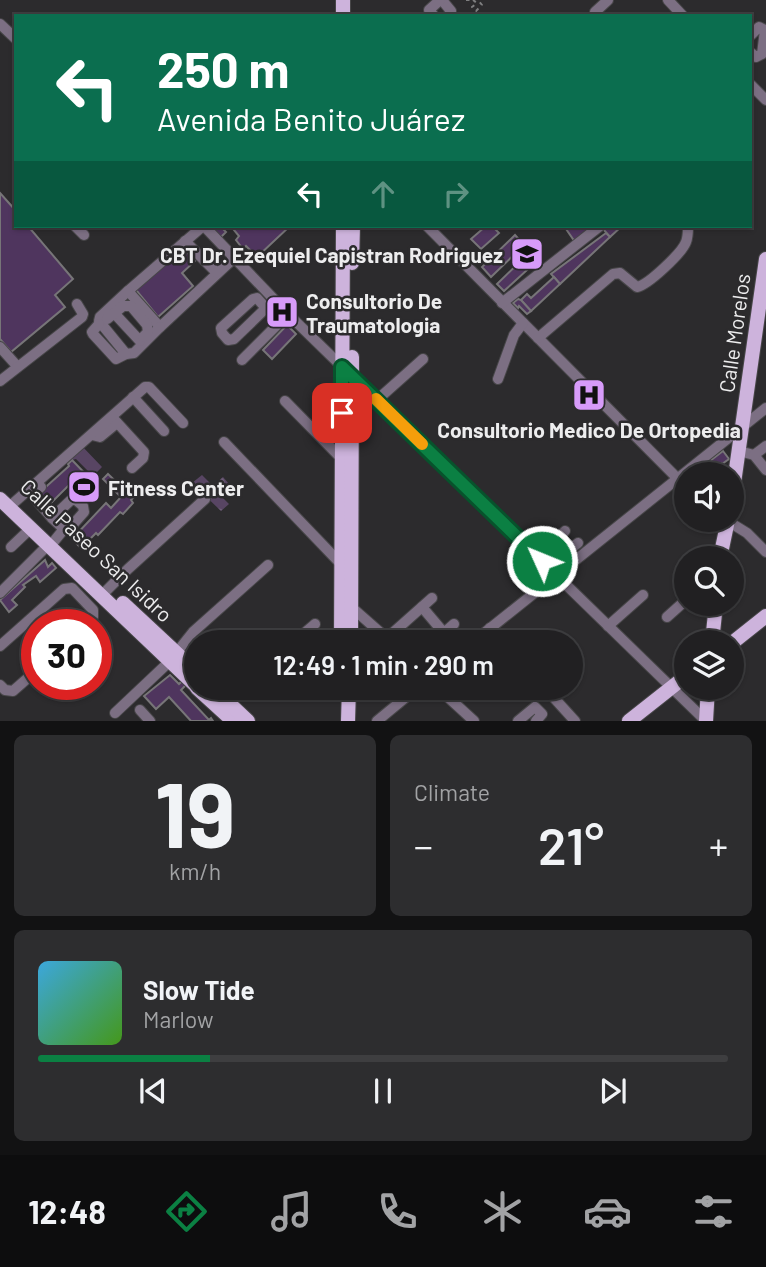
<!DOCTYPE html>
<meta charset="utf-8">
<style>
:root{--surface:#212022;--page:#2d2d2f;--text:#f1f3f6;--muted:#a2a3a5;--line:#3e3e40;--accent:#0b8043}
body{margin:0;font-family:Barlow,sans-serif;background:var(--page);color:var(--text);height:100vh;display:flex;flex-direction:column;font-size:26px;white-space:nowrap}
*{box-sizing:border-box;margin:0}
p{font-size:23px;color:var(--muted)}
.icon{flex:none;width:38px;height:38px;fill:none;stroke:currentColor;stroke-width:2;stroke-linecap:round;stroke-linejoin:round}
.map{position:relative;height:721px;overflow:hidden}
.side{display:flex;flex-direction:column;gap:14px;padding:14px;background:#121213;flex:1}
.side>*{flex:none}
.banner{position:absolute;left:14px;top:14px;width:738px;height:214px;border-radius:0px;box-shadow:0 2px 5px #0004,0 0 0 2px var(--line);background:#0b6e4f;color:#fff;overflow:hidden}
.fabs{position:absolute;left:674px;top:462px;display:grid;gap:14px}
.fabs a{display:grid;place-items:center;width:70px;height:70px;border-radius:50%;background:var(--surface);box-shadow:0 2px 5px #0004,0 0 0 2px var(--line);font-size:35px}
.speed{position:absolute;left:21px;top:609px;display:flex;gap:14px;font-size:35px;font-weight:700;text-align:center}
.speed>*{display:grid;place-content:center;width:91px;height:91px;border-radius:50%;background:var(--surface);box-shadow:0 2px 5px #0004,0 0 0 2px var(--line);line-height:1}
.speed .limit{border:10px solid #d22;background:#fff;color:#111}
.pin{position:absolute;display:grid;place-items:center;width:60px;height:60px;color:#fff;margin:-30px;border-radius:14px;box-shadow:0 4px 10px #0006}
.me{position:absolute;width:77px;margin:-38px;rotate:314deg;stroke-linejoin:round;filter:drop-shadow(0 0 5px #0008)}
.turn{display:flex;align-items:center;gap:24px;height:147px;padding:0 28px;font-size:32px}
.turn .icon{width:91px;height:91px;stroke-width:2.5}
.turn b{display:block;font-size:49px;line-height:60px}
.lanes{display:flex;align-items:center;height:66px;padding:0 28px;background:#0003;justify-content:center;gap:35px;direction:ltr}
.lanes .off{opacity:.35}
.big{font-size:52px;font-weight:600;line-height:1.1}
.side .card{flex:1;display:flex;flex-direction:column;justify-content:center;gap:10px;min-width:0;padding:0 24px;border-radius:10px;background:var(--page)}
.side .dial{align-items:center;gap:0}
.dial b{font-size:91px;line-height:1}
.song{display:flex;align-items:center;gap:21px}
.cover{width:84px;height:84px;border-radius:10px;background:linear-gradient(135deg,hsl(200 70% 55%),hsl(100 70% 35%))}
.played{height:7px;border-radius:4px;background:linear-gradient(90deg,var(--accent) 25%,var(--line) 25%)}
.keys{display:flex;justify-content:space-around;direction:ltr}
.heat{display:flex;justify-content:space-between;align-items:center;font-size:38px;direction:ltr}
.side .tiles{flex:1;display:grid;gap:14px;grid-template-columns:1fr 1fr}
.card:last-child{grid-column:span 2}
.trip{position:absolute;left:184px;top:630px;width:399px;height:70px;border-radius:35px;background:var(--surface);box-shadow:0 2px 5px #0004,0 0 0 2px var(--line);font-weight:600;line-height:70px;text-align:center}
.dock{display:flex;height:112px;justify-content:space-around;align-items:center;background:#0d0d0e;color:var(--muted)}
.dock .icon{width:49px;height:49px}
.dock .active{color:var(--accent)}
.dock b{font-size:32px;color:var(--text)}
.map>svg:first-child{display:block}
</style>
<div class="map">
<svg width="766" height="721" viewBox="0 0 766 721">
<defs>
<pattern id="park-crowns" width="20" height="18" patternUnits="userSpaceOnUse" patternTransform="scale(1.75)"><rect width="20" height="18" fill="#584563"/><path d="M2 6a3 3 0 1 1 6 0M12 15a3 3 0 1 1 6 0" fill="none" stroke="#70607a"/></pattern>
</defs>
<rect width="100%" height="100%" fill="#2c2b2d"/>
<polygon fill="url(#park-crowns)" points="202,475 213,486 223,477 229,484 219,494 229,504 221,511 192,483"/>
<polygon fill="#584563" points="81,445 102,467 93,476 76,459 72,460 69,456"/>
<g fill="#4f355e" stroke="#777578" stroke-width="2">
<polygon points="0,193 16,211 16,226 28,226 73,279 55,295 65,307 11,352 0,339"/>
<polygon points="209,226 220,226 226,232 220,238"/>
<polygon points="235,226 290,226 257,257 246,246 243,249 236,240 239,236 234,230 236,228"/>
<polygon points="486,226 492,226 499,233 481,249 471,239"/>
<polygon points="564,226 584,226 589,231 575,242"/>
<polygon points="608,226 622,226 610,237 604,230"/>
<polygon points="606,233 610,237 560,284 551,274"/>
<polygon points="515,235 524,245 491,277 482,267"/>
<polygon points="183,248 195,261 182,273 193,286 158,317 136,290"/>
<polygon points="531,251 538,260 504,291 497,284"/>
<polygon points="554,277 560,284 531,311 521,300 527,294 531,298"/>
<polygon points="518,299 521,300 531,311 527,314 519,306 518,308 513,303"/>
<polygon points="287,325 296,334 272,359 263,350"/>
<polygon points="723,451 729,459 722,464 721,463 706,474 693,474"/>
<polygon points="72,460 99,488 87,499 70,484 48,506 38,494 69,466 68,464"/>
<polygon points="108,474 133,498 131,500 133,503 123,514 120,512 98,535 96,533 81,548 72,539 106,503 111,508 121,497 103,479"/>
<polygon points="45,560 48,567 52,563 56,568 40,582 36,576 23,585 25,587 12,600 17,605 9,612 0,600"/>
<polygon points="170,675 179,684 182,681 186,685 181,690 209,720 211,718 213,721 191,721 169,697 156,709 144,696"/>
</g>
<g fill="none" stroke-linecap="round" stroke-linejoin="round">
<defs>
<g id="minor">
<polyline points="442,0 451,11 448,16"/>
<polyline points="668,0 683,16"/>
<polyline points="595,12 608,0"/>
<polyline points="434,16 429,10 440,0"/>
<polyline points="0,24 16,39"/>
<polyline points="751,35 759,27 765,30 762,54 756,57 751,53"/>
<polyline points="751,85 766,100"/>
<polyline points="75,226 84,235"/>
<polyline points="203,226 128,291 160,327 234,258"/>
<polyline points="204,226 288,314 706,721"/>
<polyline points="427,226 686,487"/>
<polyline points="185,241 217,273"/>
<polyline points="128,291 100,317 99,321 126,354 134,353 160,327"/>
<polygon points="257,298 264,306 264,310 234,339 228,340 222,333 221,328 253,299"/>
<polyline points="502,303 600,226"/>
<polyline points="114,313 140,341"/>
<polyline points="107,319 123,306 131,306 147,325 148,332 143,337"/>
<polyline points="99,324 92,332 93,334 116,359 126,354"/>
<path d="M538,338L613,274L620,273L637,287C648,285 682,253 686,242C688,237 688,231 688,226"/>
<polyline points="0,347 17,366"/>
<polyline points="242,360 288,314"/>
<polyline points="498,379 514,335 523,323"/>
<polyline points="0,381 82,317 83,314 77,304"/>
<polyline points="133,397 164,431"/>
<polyline points="377,400 423,359"/>
<polyline points="285,401 341,458"/>
<polyline points="112,417 144,452 143,458 132,468"/>
<polyline points="92,435 100,437 117,423"/>
<polyline points="224,442 340,563"/>
<polyline points="739,451 754,455 766,470"/>
<polyline points="754,455 766,446"/>
<polyline points="41,487 32,495 52,518"/>
<polyline points="9,507 145,387 149,387 183,423"/>
<polyline points="726,520 747,533 766,552"/>
<polyline points="11,547 31,528"/>
<polyline points="538,557 565,531"/>
<polyline points="542,561 545,558 558,558 578,543"/>
<polyline points="0,593 46,547 51,545 64,529 69,529 84,512 83,506 76,500 71,500 52,518 64,529"/>
<polyline points="102,595 128,569 205,499"/>
<polyline points="349,605 391,642"/>
<polyline points="422,607 444,633"/>
<polyline points="667,617 686,600"/>
<polyline points="608,626 643,595"/>
<polyline points="490,628 503,642"/>
<polyline points="387,638 432,598"/>
<polyline points="435,641 454,624"/>
<polyline points="294,642 315,624"/>
<polyline points="473,642 766,408"/>
<polyline points="0,646 64,589 72,588 93,610 93,617 86,625"/>
<polyline points="0,685 5,690 13,691 37,670"/>
<polyline points="438,688 474,721"/>
<polyline points="545,688 575,721"/>
<polyline points="223,707 244,688"/>
<polyline points="140,710 150,721"/>
<polyline points="115,713 169,662 193,632 268,565"/>
<polyline points="377,721 417,688"/>
<polyline points="518,721 535,707 542,714 536,721"/>
</g>
<g id="major">
<polyline points="343,0 343,16"/>
<polyline points="352,263 353,226"/>
<polyline points="732,497 766,259"/>
<polyline points="0,499 196,686"/>
<polyline points="720,558 728,520"/>
<polyline points="123,603 196,671"/>
<polyline points="341,642 343,226"/>
<polyline points="351,642 352,357"/>
<polyline points="712,642 716,604"/>
<polyline points="732,643 766,616"/>
<polyline points="197,688 233,721"/>
<polyline points="213,688 248,721"/>
<polyline points="348,721 349,688"/>
<polyline points="629,721 686,676"/>
<polyline points="706,721 708,688"/>
</g>
</defs>
<use href="#minor" stroke="#474648" stroke-width="12"/>
<use href="#major" stroke="#474648" stroke-width="16"/>
<g stroke="#7f7f80" stroke-width="2" stroke-dasharray="3.5 5" stroke-linecap="butt">
<polyline points="466,0 470,0"/>
<polyline points="473,0 477,3 472,7 476,11 482,5 478,0"/>
</g>
<use href="#minor" stroke="#7c6f83" stroke-width="10"/>
<use href="#major" stroke="#cdb3dc" stroke-width="14"/>
</g>
<g fill="none" stroke-linecap="round" stroke-linejoin="round">
<defs>
<polyline id="route" points="342,413 342,367 542,561"/>
</defs>
<use href="#route" stroke="#07532c" stroke-width="18"/>
<use href="#route" stroke="#0b8043" stroke-width="12"/>
<polyline stroke="#f59e0b" stroke-width="12" points="376,399 422,444"/>
</g>
<defs>
<symbol id="school-square" viewBox="-11 -11 22 22"><rect x="-9" y="-9" width="18" height="18" rx="4" fill="#d79bf9" stroke="#2c2b2d"/><path d="M0-5L7-2L0 1L-7-2ZM-4 1L0 2.5L4 1V4Q0 6-4 4Z" fill="#111"/></symbol>
<symbol id="hospital-square" viewBox="-11 -11 22 22"><rect x="-9" y="-9" width="18" height="18" rx="4" fill="#d79bf9" stroke="#2c2b2d"/><path d="M-5-5h3v3.5h4V-5h3V5h-3V1.5h-4V5h-3Z" fill="#111"/></symbol>
<symbol id="stadium-square" viewBox="-11 -11 22 22"><rect x="-9" y="-9" width="18" height="18" rx="4" fill="#d79bf9" stroke="#2c2b2d"/><path d="M0-5a6.5 5 0 1 0 0 10a6.5 5 0 1 0 0-10ZM-3.5-1.8h7v3.6h-7Z" fill="#111"/></symbol>
</defs>
<g fill-rule="evenodd">
<use href="#school-square" x="508" y="235" width="38" height="38"/>
<use href="#hospital-square" x="263" y="293" width="38" height="38"/>
<use href="#hospital-square" x="570" y="376" width="38" height="38"/>
<use href="#stadium-square" x="65" y="468" width="38" height="38"/>
</g>
<g text-anchor="middle" dominant-baseline="central" stroke-width="5" stroke-linejoin="round" paint-order="stroke">
<g font-size="21" font-weight="bold" fill="#ededee" stroke="#2c2b2d" text-anchor="start">
<text x="503" y="254" text-anchor="end">CBT Dr. Ezequiel Capistran Rodriguez</text>
<text x="306" y="300">Consultorio De<tspan x="306" dy="24">Traumatologia</tspan></text>
<text x="589" y="429" text-anchor="middle">Consultorio Medico De Ortopedia</text>
<text x="108" y="487">Fitness Center</text>
</g>
<g font-size="21" fill="#ededee" stroke="#2c2b2d">
<text transform="translate(734 333) rotate(-82)">Calle Morelos</text>
<text transform="translate(97 550) rotate(43)">Calle Paseo San Isidro</text>
</g>
</g>
</svg>
<div class="fabs">
<a><svg class="icon" aria-label="sound" viewBox="0 0 24 24"><path d="M4 9h4l5-4v14l-5-4H4zM17 9q2 3 0 6"/></svg></a>
<a><svg class="icon" aria-label="search" viewBox="0 0 24 24"><circle cx="10" cy="10" r="6"/><path d="M15 15l6 6"/></svg></a>
<a><svg class="icon" aria-label="layers" viewBox="0 0 24 24"><path d="M12 4l9 5-9 5-9-5zM3 14l9 5 9-5"/></svg></a>
</div>
<div class="speed"><div class="limit">30</div></div>
<div class="pin" style="left:342px;top:413px;background:#d93025"><svg class="icon" aria-label="arrive" viewBox="0 0 24 24"><path d="M6 21V4h12l-3 4 3 4H6"/></svg></div>
<svg class="me" style="left:542px;top:561px" viewBox="-20 -20 40 40"><circle r="17" fill="#0b8043" stroke="#fff" stroke-width="3"/><path d="M0-11L8 9 0 5-8 9z" fill="#fff"/></svg>
<div class="trip">12:49 · 1 min · 290 m</div>
<div class="banner">
<div class="turn"><svg class="icon" aria-label="left" viewBox="0 0 24 24"><path d="M17 20v-9H6M10 6l-5 5 5 5"/></svg><div><b>250 m</b>Avenida Benito Juárez</div></div>
<div class="lanes"><svg class="icon" aria-label="left" viewBox="0 0 24 24"><path d="M17 20v-9H6M10 6l-5 5 5 5"/></svg><svg class="icon off" aria-label="ahead" viewBox="0 0 24 24"><path d="M12 20V5M6 11l6-6 6 6"/></svg><svg class="icon off" aria-label="right" viewBox="0 0 24 24"><path d="M7 20v-9h11M14 6l5 5-5 5"/></svg></div>
</div>
</div>
<section class="side">
<div class="tiles">
<div class="card dial"><b>19</b><p>km/h</p></div>
<div class="card"><p>Climate</p>
<div class="heat"><a>−</a><b class="big">21°</b><a>+</a></div>
</div>
<div class="card">
<div class="song"><i class="cover"></i><div><b>Slow Tide</b><p>Marlow</p></div></div>
<div class="played"></div>
<div class="keys"><svg class="icon" aria-label="previous" viewBox="0 0 24 24"><path d="M18 5L8 12l10 7zM5 5v14"/></svg><svg class="icon" aria-label="pause" viewBox="0 0 24 24"><path d="M8 5v14M16 5v14"/></svg><svg class="icon" aria-label="next" viewBox="0 0 24 24"><path d="M6 5l10 7-10 7zM19 5v14"/></svg></div>
</div>
</div>
</section>
<nav class="dock">
<b>12:48</b>
<svg class="icon active" aria-label="directions" viewBox="0 0 24 24"><path d="M12 3l9 9-9 9-9-9zM9 14v-3h6M13 9l2 2-2 2"/></svg>
<svg class="icon" aria-label="music" viewBox="0 0 24 24"><path d="M9 18V5l10-2v13"/><circle cx="6" cy="18" r="3"/><circle cx="16" cy="16" r="3"/></svg>
<svg class="icon" aria-label="phone" viewBox="0 0 24 24"><path d="M5 4h4l2 5-3 2q2 4 5 5l2-3 5 2v4C11 20 4 13 5 4z"/></svg>
<svg class="icon" aria-label="climate" viewBox="0 0 24 24"><path d="M12 3v18M4 7l16 10M4 17L20 7"/></svg>
<svg class="icon" aria-label="car" viewBox="0 0 24 24"><path d="M5 17H2v-5l4-1 3-4h7l3 4 3 1v5h-3M9 17h6M6 11h13"/><circle cx="7" cy="17" r="2"/><circle cx="17" cy="17" r="2"/></svg>
<svg class="icon" aria-label="filters" viewBox="0 0 24 24"><path d="M4 7h16M4 17h16"/><circle cx="9" cy="7" r="2"/><circle cx="15" cy="17" r="2"/></svg>
</nav>
